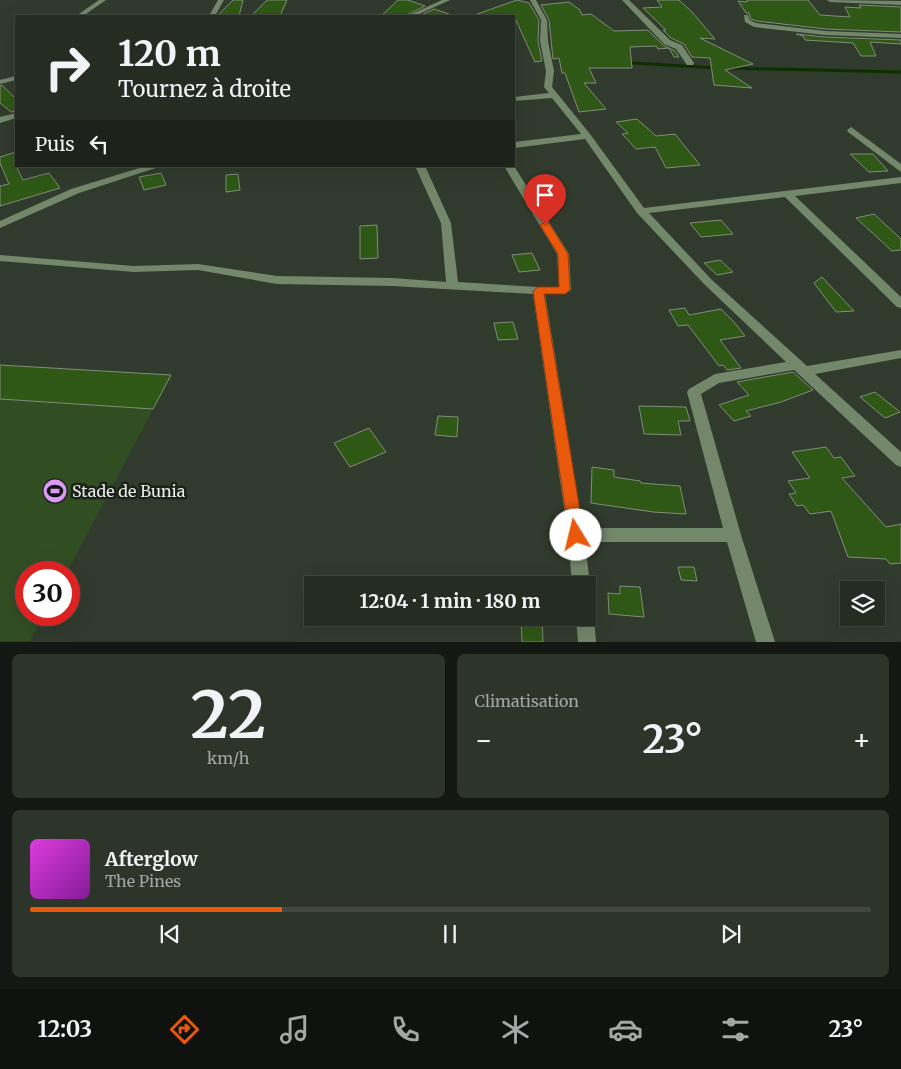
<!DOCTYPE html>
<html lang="fr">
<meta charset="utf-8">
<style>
:root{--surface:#252c22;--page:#2d342a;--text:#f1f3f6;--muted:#a3a7a5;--line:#424840;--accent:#ea580c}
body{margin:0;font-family:Merriweather,serif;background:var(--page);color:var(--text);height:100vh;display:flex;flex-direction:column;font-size:19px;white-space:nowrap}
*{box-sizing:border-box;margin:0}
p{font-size:16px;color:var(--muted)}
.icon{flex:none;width:28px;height:28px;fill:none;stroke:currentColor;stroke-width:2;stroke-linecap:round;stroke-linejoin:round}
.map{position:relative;height:642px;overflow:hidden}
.side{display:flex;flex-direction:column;gap:12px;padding:12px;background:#141813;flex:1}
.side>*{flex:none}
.hud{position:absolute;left:15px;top:15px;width:500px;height:152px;border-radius:0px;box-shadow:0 5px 20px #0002,0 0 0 1px var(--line);background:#252c22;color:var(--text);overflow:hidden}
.controls{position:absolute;left:840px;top:581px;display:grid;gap:10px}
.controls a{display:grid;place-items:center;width:45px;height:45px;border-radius:0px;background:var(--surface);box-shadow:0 5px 20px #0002,0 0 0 1px var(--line);font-size:25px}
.speed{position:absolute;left:15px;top:561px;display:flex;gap:10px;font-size:25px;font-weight:700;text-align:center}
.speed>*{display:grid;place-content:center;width:65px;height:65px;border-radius:50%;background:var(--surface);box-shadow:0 5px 20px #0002,0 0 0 1px var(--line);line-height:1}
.speed .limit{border:8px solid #d22;background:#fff;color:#111}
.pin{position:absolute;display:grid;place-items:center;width:42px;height:42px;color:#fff;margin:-51px -21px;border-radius:50% 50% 50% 0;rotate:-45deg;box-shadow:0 0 5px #0007}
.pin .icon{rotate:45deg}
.me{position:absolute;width:55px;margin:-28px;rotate:351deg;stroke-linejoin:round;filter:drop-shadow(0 0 4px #0008)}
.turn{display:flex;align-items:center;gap:18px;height:105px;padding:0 20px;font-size:22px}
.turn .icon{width:65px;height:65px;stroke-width:2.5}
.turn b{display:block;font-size:35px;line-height:42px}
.then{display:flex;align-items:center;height:48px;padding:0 20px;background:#0003;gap:10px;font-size:19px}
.big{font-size:38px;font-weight:700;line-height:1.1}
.side .card{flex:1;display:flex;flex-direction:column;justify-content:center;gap:8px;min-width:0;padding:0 18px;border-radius:8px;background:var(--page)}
.side .dial{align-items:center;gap:0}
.dial b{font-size:65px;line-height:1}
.song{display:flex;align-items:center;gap:15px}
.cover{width:60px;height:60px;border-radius:8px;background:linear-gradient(135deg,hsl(300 70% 55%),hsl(290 70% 35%))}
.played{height:5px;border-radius:2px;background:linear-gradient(90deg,var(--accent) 30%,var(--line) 30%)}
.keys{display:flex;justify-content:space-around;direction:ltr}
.heat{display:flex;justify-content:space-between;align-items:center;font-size:28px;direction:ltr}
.side .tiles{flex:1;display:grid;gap:12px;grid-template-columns:1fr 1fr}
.card:last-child{grid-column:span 2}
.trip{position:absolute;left:304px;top:576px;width:292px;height:50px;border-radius:0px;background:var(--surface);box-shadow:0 5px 20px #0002,0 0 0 1px var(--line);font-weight:700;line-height:50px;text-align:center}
.dock{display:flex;height:80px;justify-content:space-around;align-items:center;background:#0f120e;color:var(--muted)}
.dock .icon{width:35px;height:35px}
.dock .active{color:var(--accent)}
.dock b{font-size:22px;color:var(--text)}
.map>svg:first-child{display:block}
</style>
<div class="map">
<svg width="901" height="642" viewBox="0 0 901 642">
<rect width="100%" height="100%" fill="#313b2d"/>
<polygon fill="#314e23" points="0,365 171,375 67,572 26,572 26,615 44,615 30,641 0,641"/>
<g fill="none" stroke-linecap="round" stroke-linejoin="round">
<g stroke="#0f2e00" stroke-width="3">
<polyline points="633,63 717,68"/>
<polyline points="725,68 901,72"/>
</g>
</g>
<g fill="#2f5816" stroke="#808c7b">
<polygon points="233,0 243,0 239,16 217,16"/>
<polygon points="267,0 287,0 280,16 251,16"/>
<polygon points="398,0 408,0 425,6 405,16 381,16"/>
<polygon points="517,0 529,3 539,20 538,41 542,61 535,62 514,16 477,16 477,14"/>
<polygon points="657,0 679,0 692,12 715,39 700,38 753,64 725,70 752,88 714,85 710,58 692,57 684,44 671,38 663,30 666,30 643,8 662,7"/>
<polygon points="747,0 808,0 820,15 850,17 845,7 861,8 859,5 901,7 901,32 825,29 757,21 751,19 749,13 746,13 738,1 747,2"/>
<polygon points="569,2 580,10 582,15 591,14 614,31 648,30 663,45 675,51 679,57 674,57 669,48 658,49 656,46 630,47 632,68 589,68 596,83 584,83 606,109 579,112 565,73 562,73 559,58 553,59 549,20 541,5"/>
<polygon points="434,9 449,14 448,16 419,16"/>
<polygon points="796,34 825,37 901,40 901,44 870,42 876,56 861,56 853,43 805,40 803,36"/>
<polygon points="2,85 16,99 16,111 11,112 0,103 0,86"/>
<polygon points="637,119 656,136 675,134 700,165 666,168 655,147 636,149 622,134 628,133 616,122"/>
<polygon points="16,152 16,166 23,180 49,173 60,188 0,206 0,186 9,184 0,163 0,157"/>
<polygon points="850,154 873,154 888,171 869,172"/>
<polygon points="161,173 166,185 144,190 139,177"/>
<polygon points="238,174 240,190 226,192 226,175"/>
<polygon points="874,214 901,239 901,250 892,251 856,218"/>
<polygon points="721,220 733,234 701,237 690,223"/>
<polygon points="377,225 378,258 360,259 360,226"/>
<polygon points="532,253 540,270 519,272 512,255"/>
<polygon points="720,260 733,272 717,275 704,263"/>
<polygon points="822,277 854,311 836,312 814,283"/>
<polygon points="685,308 689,315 721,309 734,322 745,336 720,340 741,368 727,370 723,365 719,366 688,325 678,326 669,310"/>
<polygon points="513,322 518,339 498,340 494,323"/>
<polygon points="0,365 171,375 153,409 0,399"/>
<polygon points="793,372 813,390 781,402 746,411 751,416 734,421 719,405 749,395 737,382"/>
<polygon points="875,392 900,412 885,418 860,397"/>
<polygon points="639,406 686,407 690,421 678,421 681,435 644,434"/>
<polygon points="438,416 458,417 457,437 435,435"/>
<polygon points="369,428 386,452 350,467 334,443"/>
<polygon points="826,447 834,458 841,457 855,476 842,478 886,527 901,524 901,563 890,564 886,559 848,557 831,511 810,514 803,505 797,506 789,494 796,493 788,481 810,478 792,452"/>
<polygon points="592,467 614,470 614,477 640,481 641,483 680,486 686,514 653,512 591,503"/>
<polygon points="678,567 694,567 697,581 681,580"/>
<polygon points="620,586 640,587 644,617 609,614 608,593 620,594"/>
<polygon points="521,618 542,618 543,642 522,642"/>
</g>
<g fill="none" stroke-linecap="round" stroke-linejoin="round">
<g fill="#73876b" fill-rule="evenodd">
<polygon points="99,0 106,0 83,16 76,16"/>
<polygon points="218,0 224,0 215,16 209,16"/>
<polygon points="442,0 450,0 415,16 407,16"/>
<polygon points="530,0 536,0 547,20 548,41 554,71 552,87 590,134 644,208 901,177 901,183 795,196 901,297 901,308 897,307 785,197 649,213 712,280 807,366 901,350 901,358 815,374 901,452 901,467 896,465 794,370 719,383 701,394 741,535 775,642 756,642 727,542 585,542 590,585 588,590 588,585 572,585 568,535 533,294 392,286 277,284 198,270 134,272 0,261 0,255 134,266 198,264 277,276 392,278 446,282 441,223 415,166 425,166 451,223 458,282 538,287 559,287 557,254 504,166 514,166 569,254 571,290 565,294 545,294 583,528 723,528 687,392 689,389 715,374 786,362 704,284 637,213 585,139 514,148 514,142 581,134 552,98 514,101 514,97 549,93 544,87 546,71 540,41 541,20"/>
<polygon points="622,0 629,0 670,40 682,45 694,63 693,65 687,65 676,49 664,44"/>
<polygon points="827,0 901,1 901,5 830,2"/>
<polygon points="744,15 748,15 750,20 756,23 825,31 901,34 901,38 825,35 754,27 745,22"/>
<polygon points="16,76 16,80 0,84 0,80"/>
<polygon points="16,113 16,118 0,123 0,117"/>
<polygon points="851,127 901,164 901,172 848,132 847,130"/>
<polygon points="146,166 162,166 79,193 0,228 0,221 71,189"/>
<polygon points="588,611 591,612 594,618 596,642 578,642 576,618 588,618"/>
</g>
</g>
<polygon fill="#ea580c" stroke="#983908" points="545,222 549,223 568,254 570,290 565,294 544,294 584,535 581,539 576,541 571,539 569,535 533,291 538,287 559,287 558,254 540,225"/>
<defs>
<symbol id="stadium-disc" viewBox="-11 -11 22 22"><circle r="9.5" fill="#db99f5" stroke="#1c211a"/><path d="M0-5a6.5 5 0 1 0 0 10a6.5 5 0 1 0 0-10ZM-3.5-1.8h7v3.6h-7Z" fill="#111"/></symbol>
</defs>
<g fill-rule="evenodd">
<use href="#stadium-disc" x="41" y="477" width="28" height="28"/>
</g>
<g text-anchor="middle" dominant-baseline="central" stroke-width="5" stroke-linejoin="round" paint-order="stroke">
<g font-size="16" fill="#e8efe6" stroke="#1c211a" text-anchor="start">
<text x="72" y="491">Stade de Bunia</text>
</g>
</g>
</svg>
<div class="controls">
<a><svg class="icon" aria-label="layers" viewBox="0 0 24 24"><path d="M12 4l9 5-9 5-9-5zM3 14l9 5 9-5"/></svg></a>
</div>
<div class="speed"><div class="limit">30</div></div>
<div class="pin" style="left:545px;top:225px;background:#d93025"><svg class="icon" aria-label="arrive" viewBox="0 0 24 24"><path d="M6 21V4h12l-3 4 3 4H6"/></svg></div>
<svg class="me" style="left:576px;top:535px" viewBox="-20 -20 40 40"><circle r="19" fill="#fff"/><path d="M0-13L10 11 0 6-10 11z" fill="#ea580c"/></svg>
<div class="trip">12:04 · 1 min · 180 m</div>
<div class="hud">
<div class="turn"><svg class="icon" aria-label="right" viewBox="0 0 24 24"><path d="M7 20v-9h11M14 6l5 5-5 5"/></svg><div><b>120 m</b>Tournez à droite</div></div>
<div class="then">Puis<svg class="icon" aria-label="left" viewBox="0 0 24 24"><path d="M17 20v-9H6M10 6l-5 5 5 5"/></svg></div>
</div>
</div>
<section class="side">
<div class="tiles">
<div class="card dial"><b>22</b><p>km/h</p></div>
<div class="card"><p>Climatisation</p>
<div class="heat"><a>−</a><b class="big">23°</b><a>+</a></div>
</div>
<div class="card">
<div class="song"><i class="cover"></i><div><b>Afterglow</b><p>The Pines</p></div></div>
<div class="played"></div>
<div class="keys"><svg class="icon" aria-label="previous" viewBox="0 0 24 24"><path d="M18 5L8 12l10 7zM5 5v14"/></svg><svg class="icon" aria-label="pause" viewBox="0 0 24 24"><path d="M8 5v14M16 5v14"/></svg><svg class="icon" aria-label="next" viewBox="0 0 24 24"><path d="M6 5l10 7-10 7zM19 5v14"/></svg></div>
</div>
</div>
</section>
<nav class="dock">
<b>12:03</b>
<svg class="icon active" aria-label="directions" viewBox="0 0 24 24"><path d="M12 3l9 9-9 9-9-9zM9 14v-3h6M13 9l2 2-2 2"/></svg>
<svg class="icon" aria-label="music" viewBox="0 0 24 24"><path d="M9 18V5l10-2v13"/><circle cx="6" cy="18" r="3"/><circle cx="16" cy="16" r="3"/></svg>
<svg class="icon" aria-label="phone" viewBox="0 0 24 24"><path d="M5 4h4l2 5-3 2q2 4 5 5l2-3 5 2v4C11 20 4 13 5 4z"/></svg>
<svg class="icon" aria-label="climate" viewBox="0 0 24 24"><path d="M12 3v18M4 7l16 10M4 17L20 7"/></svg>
<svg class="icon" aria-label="car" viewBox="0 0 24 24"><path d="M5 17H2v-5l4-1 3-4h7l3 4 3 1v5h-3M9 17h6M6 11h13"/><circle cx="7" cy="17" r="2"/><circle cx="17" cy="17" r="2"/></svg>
<svg class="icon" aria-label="filters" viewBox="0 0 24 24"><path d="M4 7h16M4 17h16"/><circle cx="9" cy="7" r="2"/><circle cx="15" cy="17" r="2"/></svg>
<b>23°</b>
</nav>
